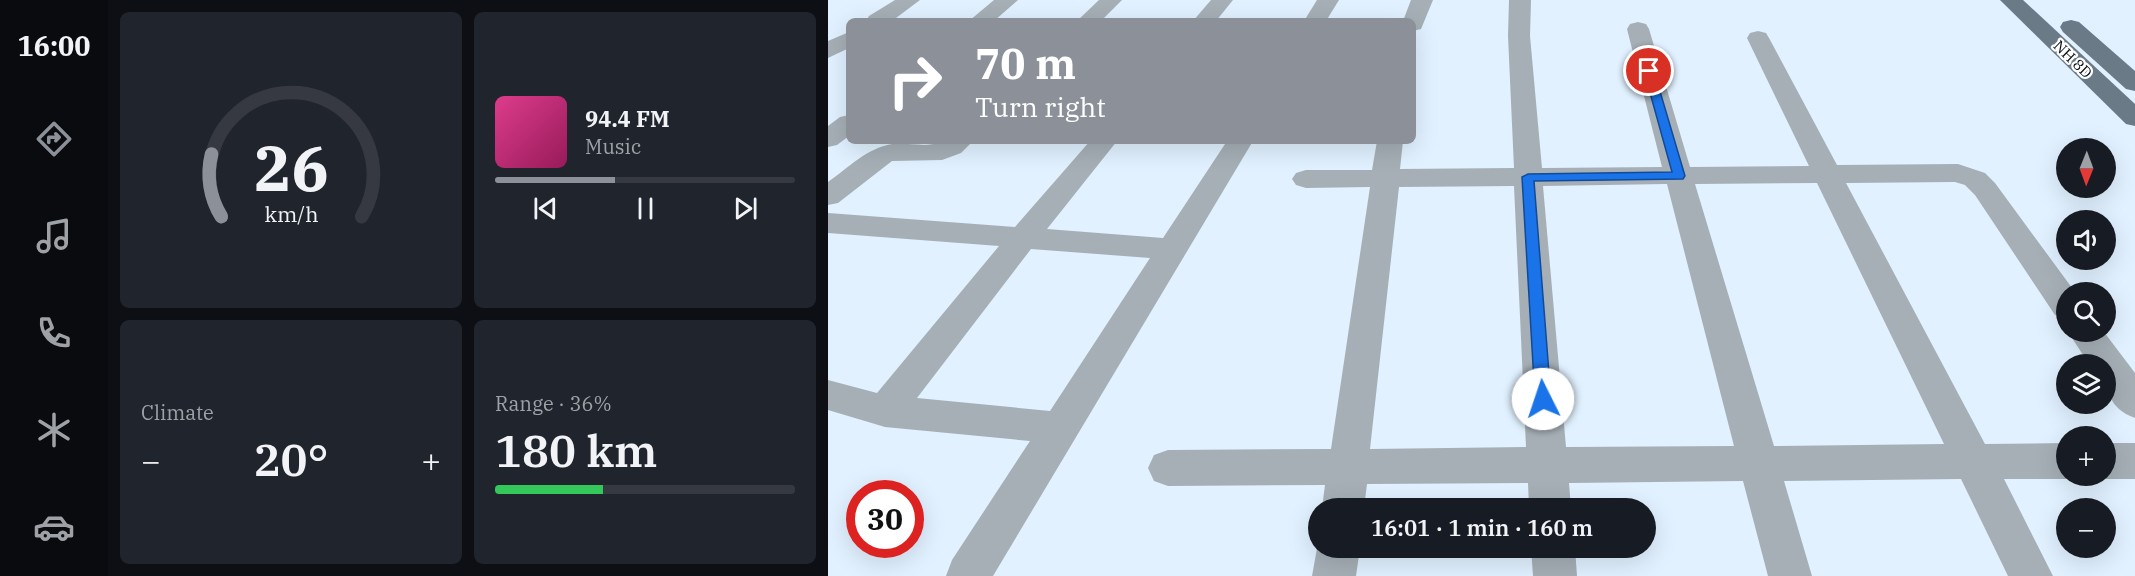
<!DOCTYPE html>
<meta charset="utf-8">
<style>
:root{--surface:#171b24;--page:#20242c;--text:#f1f3f6;--muted:#9ea1a6;--line:#363941;--accent:#8c9099}
body{margin:0;font-family:"IBM Plex Serif",serif;background:var(--page);color:var(--text);height:100vh;display:flex;flex-direction:column;font-size:22px;white-space:nowrap}
*{box-sizing:border-box;margin:0}
p{font-size:20px;color:var(--muted)}
.icon{flex:none;width:33px;height:33px;fill:none;stroke:currentColor;stroke-width:2;stroke-linecap:round;stroke-linejoin:round}
.map{position:relative;flex:1;overflow:hidden}
.sheet{display:flex;flex-direction:column;gap:12px;padding:12px;background:#0d0f14;width:720px}
.sheet>*{flex:none}
.banner{position:absolute;left:18px;top:18px;width:570px;height:126px;border-radius:9px;box-shadow:0 6px 24px #0002;background:#8c9099;color:#fff;overflow:hidden}
.needle{width:39px;rotate:181deg}
.fabs{position:absolute;left:1228px;top:138px;display:grid;gap:12px}
.fabs a{display:grid;place-items:center;width:60px;height:60px;border-radius:50%;background:var(--surface);box-shadow:0 6px 24px #0002;font-size:30px}
.speed{position:absolute;left:18px;top:480px;display:flex;gap:12px;font-size:30px;font-weight:700;text-align:center}
.speed>*{display:grid;place-content:center;width:78px;height:78px;border-radius:50%;background:var(--surface);box-shadow:0 6px 24px #0002;line-height:1}
.speed .limit{border:9px solid #d22;background:#fff;color:#111}
.pin{position:absolute;display:grid;place-items:center;width:51px;height:51px;color:#fff;margin:-26px;border:3px solid #fff;border-radius:50%;box-shadow:0 2px 6px #0007}
.me{position:absolute;width:66px;margin:-33px;rotate:356deg;stroke-linejoin:round;filter:drop-shadow(0 0 4px #0008)}
.turn{display:flex;align-items:center;gap:21px;height:126px;padding:0 30px;font-size:27px}
.turn .icon{width:78px;height:78px;stroke-width:2.5}
.turn b{display:block;font-size:42px;line-height:51px}
.big{font-size:45px;font-weight:600;line-height:1.1}
.sheet .tile{flex:1;display:flex;flex-direction:column;justify-content:center;gap:9px;min-width:0;padding:0 21px;border-radius:9px;background:var(--page)}
.sheet .dial{align-items:center;gap:0}
.dial svg{height:156px;overflow:visible;fill:none;stroke:var(--line);stroke-width:7;stroke-linecap:round;text-anchor:middle}
.dial text{fill:var(--text);stroke:none}
.song{display:flex;align-items:center;gap:18px}
.cover{width:72px;height:72px;border-radius:9px;background:linear-gradient(135deg,hsl(330 70% 55%),hsl(330 70% 35%))}
.played{height:6px;border-radius:3px;background:linear-gradient(90deg,var(--accent) 40%,var(--line) 40%)}
.keys{display:flex;justify-content:space-around;direction:ltr}
.heat{display:flex;justify-content:space-between;align-items:center;font-size:33px;direction:ltr}
.charge{height:9px;border-radius:4px;background:linear-gradient(90deg,#34c759 36%,var(--line) 0)}
.sheet .tiles{flex:1;display:grid;gap:12px;grid-template-columns:repeat(2,1fr)}
.trip{position:absolute;left:480px;top:498px;width:348px;height:60px;border-radius:30px;background:var(--surface);box-shadow:0 6px 24px #0002;font-weight:600;line-height:60px;text-align:center}
main{display:flex;flex:1;min-height:0}
.dock{display:flex;flex-direction:column;width:108px;justify-content:space-around;align-items:center;background:#090b0e;color:var(--muted)}
.dock .icon{width:42px;height:42px}
.dock .active{color:var(--accent)}
.dock b{font-size:27px;color:var(--text)}
.map>svg:first-child{display:block}
</style>
<main>
<nav class="dock">
<b>16:00</b>
<svg class="icon active" aria-label="directions" viewBox="0 0 24 24"><path d="M12 3l9 9-9 9-9-9zM9 14v-3h6M13 9l2 2-2 2"/></svg>
<svg class="icon" aria-label="music" viewBox="0 0 24 24"><path d="M9 18V5l10-2v13"/><circle cx="6" cy="18" r="3"/><circle cx="16" cy="16" r="3"/></svg>
<svg class="icon" aria-label="phone" viewBox="0 0 24 24"><path d="M5 4h4l2 5-3 2q2 4 5 5l2-3 5 2v4C11 20 4 13 5 4z"/></svg>
<svg class="icon" aria-label="climate" viewBox="0 0 24 24"><path d="M12 3v18M4 7l16 10M4 17L20 7"/></svg>
<svg class="icon" aria-label="car" viewBox="0 0 24 24"><path d="M5 17H2v-5l4-1 3-4h7l3 4 3 1v5h-3M9 17h6M6 11h13"/><circle cx="7" cy="17" r="2"/><circle cx="17" cy="17" r="2"/></svg>
</nav>
<section class="sheet">
<div class="tiles">
<div class="tile dial"><svg viewBox="0 0 100 80">
<path d="M14 69A42 42 0 1 1 86 69"/>
<path d="M14 69A42 42 0 0 1 9 37" stroke="#8c9099"/>
<text x="50" y="56" font-size="32" font-weight="700">26</text>
<text x="50" y="72" font-size="11">km/h</text>
</svg></div>
<div class="tile">
<div class="song"><i class="cover"></i><div><b>94.4 FM</b><p>Music</p></div></div>
<div class="played"></div>
<div class="keys"><svg class="icon" aria-label="previous" viewBox="0 0 24 24"><path d="M18 5L8 12l10 7zM5 5v14"/></svg><svg class="icon" aria-label="pause" viewBox="0 0 24 24"><path d="M8 5v14M16 5v14"/></svg><svg class="icon" aria-label="next" viewBox="0 0 24 24"><path d="M6 5l10 7-10 7zM19 5v14"/></svg></div>
</div>
<div class="tile"><p>Climate</p>
<div class="heat"><a>−</a><b class="big">20°</b><a>+</a></div>
</div>
<div class="tile"><p>Range · 36%</p><b class="big">180 km</b><div class="charge"></div></div>
</div>
</section>
<div class="map">
<svg width="1307" height="576" viewBox="0 0 1307 576">
<rect width="100%" height="100%" fill="#e1f1ff"/>
<g fill="none" stroke-linecap="round" stroke-linejoin="round">
<g fill="#a6afb6" fill-rule="evenodd">
<polygon points="67,0 92,0 64,21 38,21 41,16"/>
<polygon points="166,0 190,0 166,21 141,21"/>
<polygon points="271,0 294,0 273,21 249,21"/>
<polygon points="383,0 405,0 388,21 365,21"/>
<polygon points="489,0 511,0 498,21 476,21"/>
<polygon points="583,0 605,0 593,29 585,31 585,21 575,21"/>
<path d="M681,0H703L702,36L714,168L834,167L799,29L802,24L810,22L818,24L821,29L862,167L981,166L919,38L922,33L930,31L938,33L941,38L1009,165L1130,164L1157,173L1167,183L1247,292H1239V318L1227,315L1147,195L1137,185L1127,182L1018,183L1157,444L1239,443V476H1247L1239,479H1176L1225,576H1180L1133,479L956,481L984,576H940L915,481L741,483L743,508H701L700,483L539,484L536,508H494L497,485L340,486L326,481L320,468L326,455L340,450L503,449L542,187L478,188L468,185L464,179L468,173L478,170H544L549,141H575L572,169L686,168L680,36ZM989,183L1116,444L946,446L867,184ZM839,184L906,446L738,447L715,186ZM686,186L698,447L542,449L571,187Z"/>
<polygon points="21,32 21,48 0,58 0,41"/>
<polygon points="21,115 21,136 9,145 0,147 0,126 12,117"/>
<path d="M115,141H145L133,153L114,160L64,161L10,203L0,205V182C20,168 39,148 64,144C81,142 99,149 115,141Z"/>
<path d="M262,141H289L219,229L335,238L399,141H425L165,576H118L124,560L202,441L57,427L0,410V380L49,393L171,246L0,233V213L187,227ZM203,249L322,258L222,411L89,398Z"/>
<path d="M1240,332H1276L1307,373V418C1280,408 1278,390 1278,364H1261Z"/>
<polygon points="1278,443 1307,443 1307,479 1278,479 1270,476 1278,476"/>
<polygon points="490,543 490,548 532,548 528,576 484,576"/>
<polygon points="703,548 747,548 749,576 705,576"/>
</g>
<g fill="#6b7a87" fill-rule="evenodd">
<polygon points="1172,0 1195,0 1307,104 1307,126 1298,124"/>
<polygon points="1243,20 1251,22 1307,71 1307,91 1298,89 1235,32 1232,27 1235,22"/>
</g>
</g>
<polygon fill="#1a73e8" stroke="#114b97" stroke-width="1.5" points="821,68 826,71 857,176 855,179 706,181 723,399 721,403 715,405 710,403 707,399 694,177 700,174 844,172 816,71"/>
<g text-anchor="middle" dominant-baseline="central" stroke-width="4.5" stroke-linejoin="round" paint-order="stroke">
<g font-size="15" fill="#060c12" stroke="#fff">
<text transform="translate(1245 59) rotate(44)">NH 8D</text>
</g>
</g>
</svg>
<div class="fabs">
<a><svg class="needle" viewBox="-14 -14 28 28"><path d="M0-13l5 13h-10z" fill="#e53935"/><path d="M0 13l5-13h-10z" fill="#9ea1a6"/></svg></a>
<a><svg class="icon" aria-label="sound" viewBox="0 0 24 24"><path d="M4 9h4l5-4v14l-5-4H4zM17 9q2 3 0 6"/></svg></a>
<a><svg class="icon" aria-label="search" viewBox="0 0 24 24"><circle cx="10" cy="10" r="6"/><path d="M15 15l6 6"/></svg></a>
<a><svg class="icon" aria-label="layers" viewBox="0 0 24 24"><path d="M12 4l9 5-9 5-9-5zM3 14l9 5 9-5"/></svg></a>
<a>+</a>
<a>−</a>
</div>
<div class="speed"><div class="limit">30</div></div>
<div class="pin" style="left:821px;top:71px;background:#d93025"><svg class="icon" aria-label="arrive" viewBox="0 0 24 24"><path d="M6 21V4h12l-3 4 3 4H6"/></svg></div>
<svg class="me" style="left:715px;top:399px" viewBox="-20 -20 40 40"><circle r="19" fill="#fff"/><path d="M0-13L10 11 0 6-10 11z" fill="#1a73e8"/></svg>
<div class="trip">16:01 · 1 min · 160 m</div>
<div class="banner">
<div class="turn"><svg class="icon" aria-label="right" viewBox="0 0 24 24"><path d="M7 20v-9h11M14 6l5 5-5 5"/></svg><div><b>70 m</b>Turn right</div></div>
</div>
</div>
</main>
